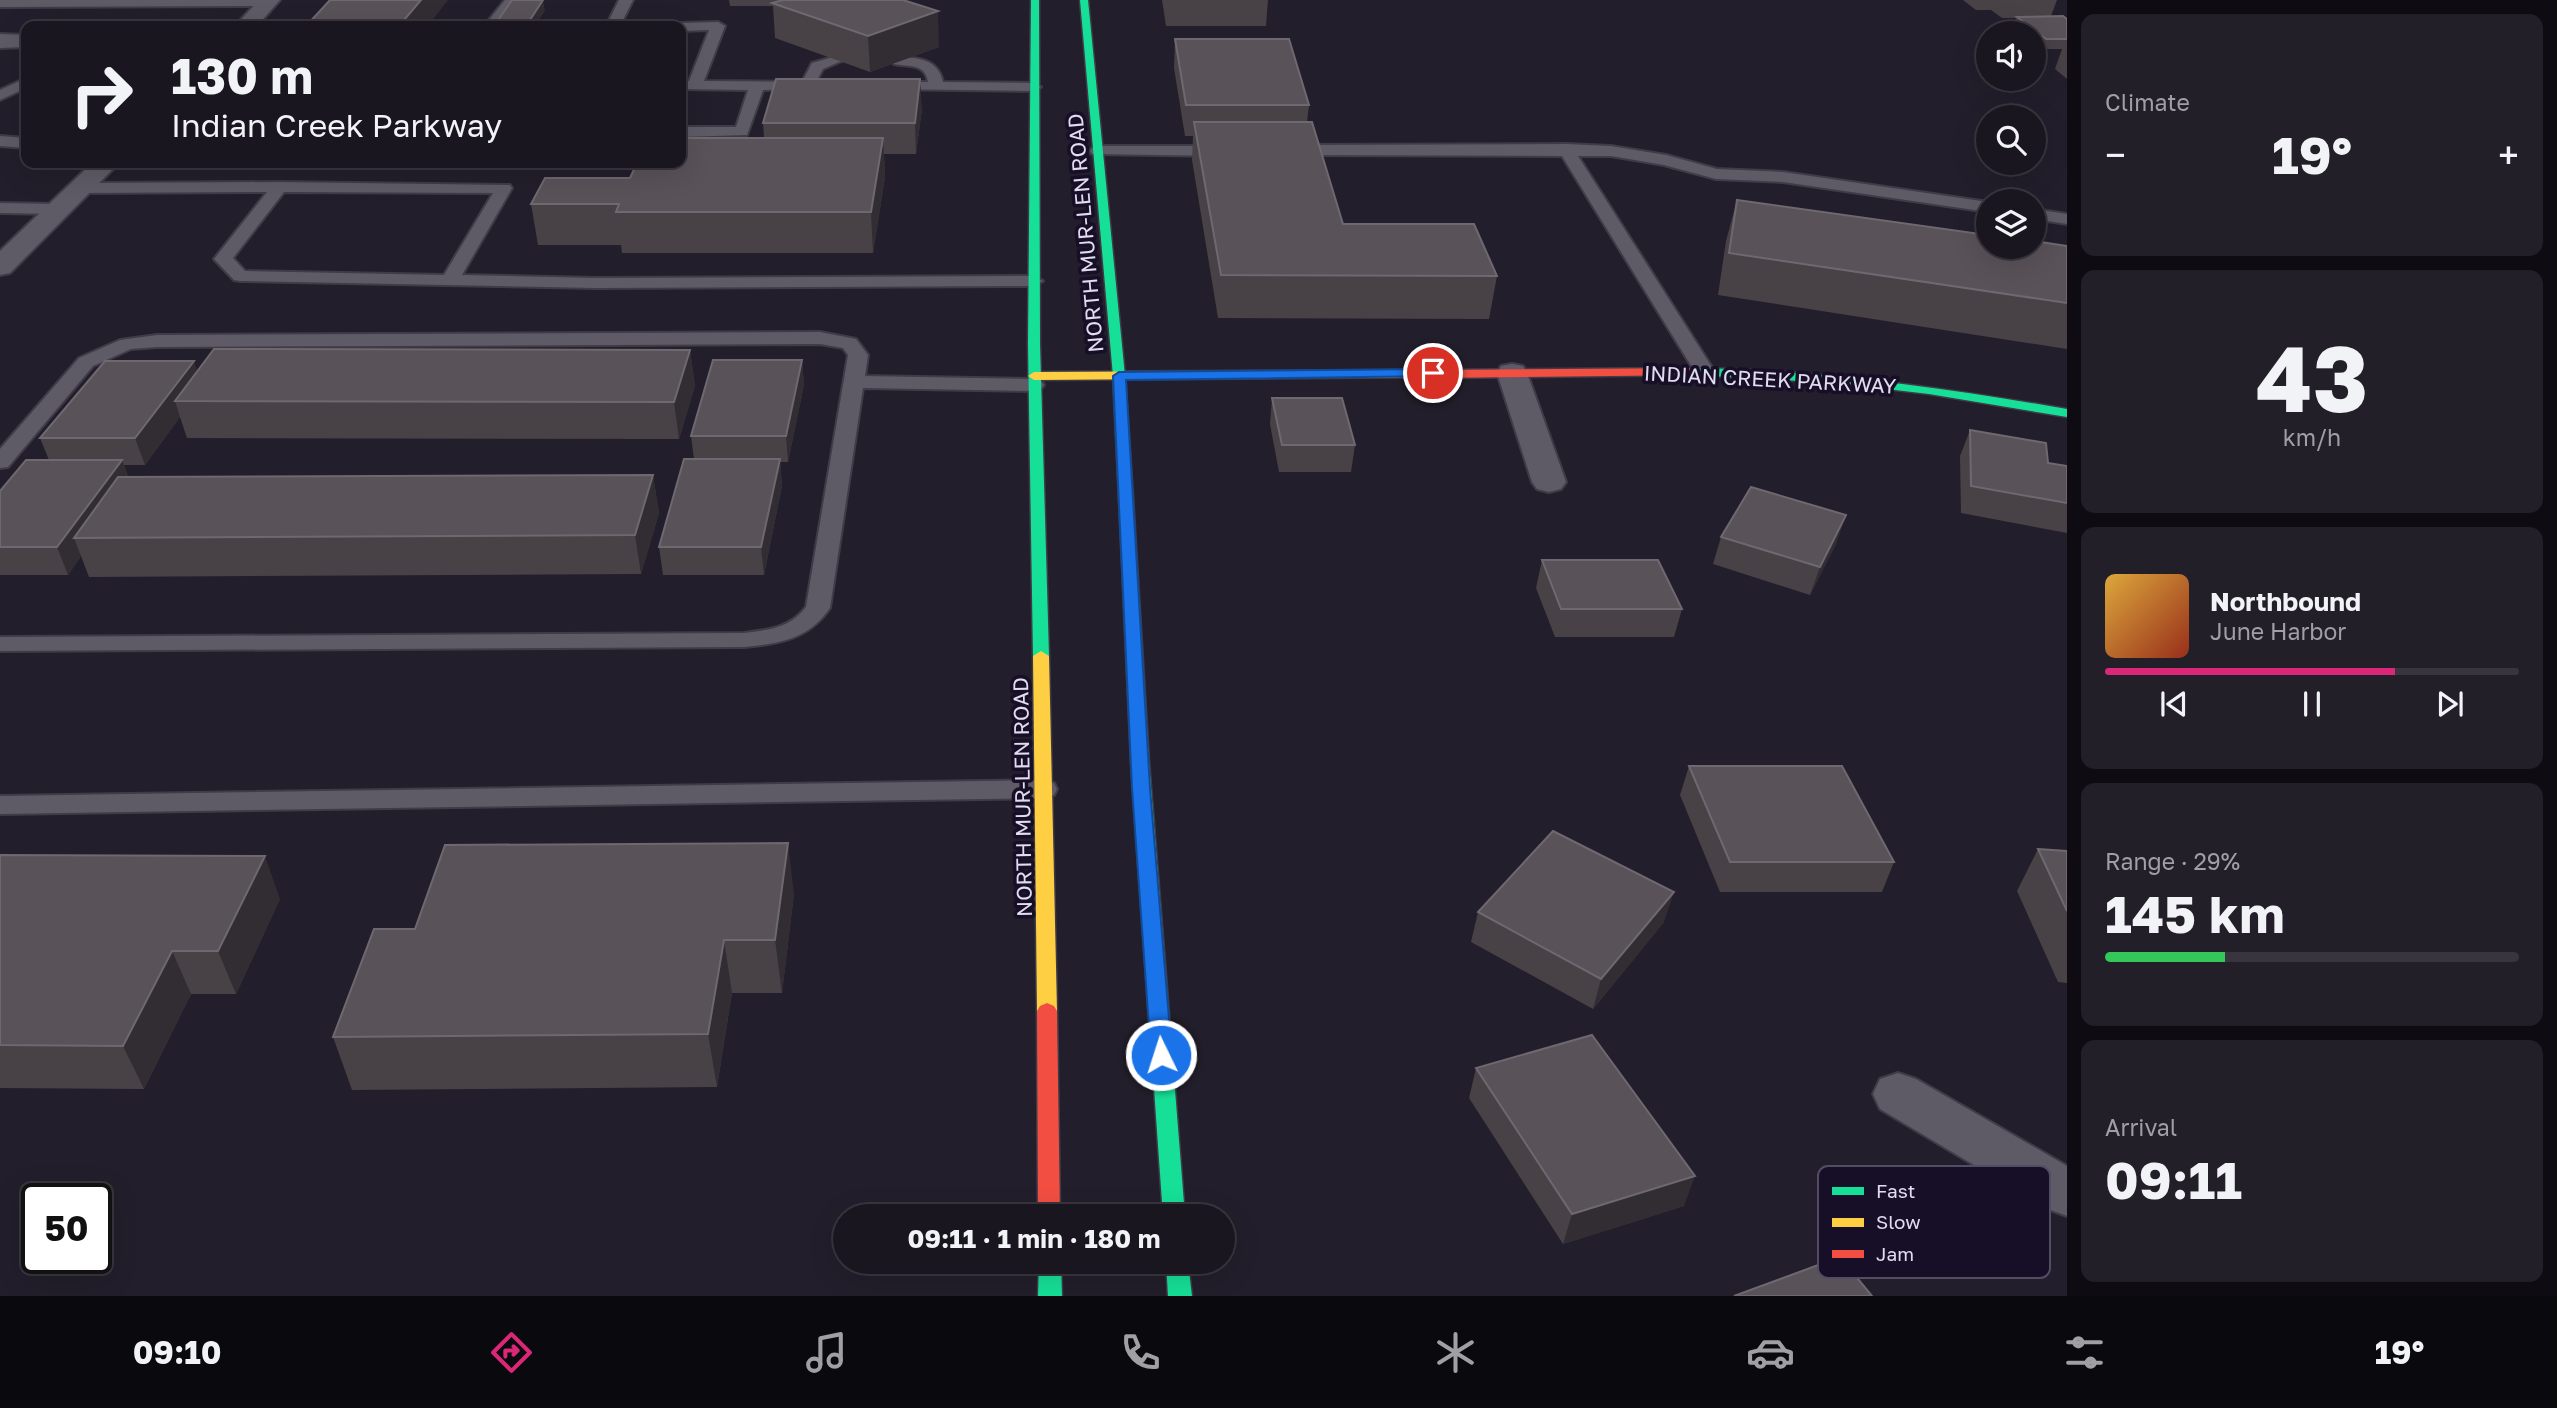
<!DOCTYPE html>
<meta charset="utf-8">
<style>
:root{--surface:#1a1620;--page:#231f29;--text:#f1f3f6;--muted:#9f9fa5;--line:#38353e;--accent:#db2777}
body{margin:0;font-family:"Golos Text",sans-serif;background:var(--page);color:var(--text);height:100vh;display:flex;flex-direction:column;font-size:26px;white-space:nowrap}
*{box-sizing:border-box;margin:0}
p{font-size:23px;color:var(--muted)}
.icon{flex:none;width:38px;height:38px;fill:none;stroke:currentColor;stroke-width:2;stroke-linecap:round;stroke-linejoin:round}
.map{position:relative;flex:1;overflow:hidden}
.details{display:flex;flex-direction:column;gap:14px;padding:14px;background:#0e0c12;width:490px}
.details>*{flex:none}
.guide{position:absolute;left:21px;top:21px;width:665px;height:147px;border-radius:14px;box-shadow:0 7px 28px #0002,0 0 0 2px var(--line);background:#1a1620;color:var(--text);overflow:hidden}
.tools{position:absolute;left:1976px;top:21px;display:grid;gap:14px}
.tools a{display:grid;place-items:center;width:70px;height:70px;border-radius:50%;background:var(--surface);box-shadow:0 7px 28px #0002,0 0 0 2px var(--line);font-size:35px}
.speed{position:absolute;left:21px;top:1183px;display:flex;gap:14px;font-size:35px;font-weight:700;text-align:center}
.speed>*{display:grid;place-content:center;width:91px;height:91px;border-radius:50%;background:var(--surface);box-shadow:0 7px 28px #0002,0 0 0 2px var(--line);line-height:1}
.speed .limit{border:4px solid #111;border-radius:10px;background:#fff;color:#111}
.pin{position:absolute;display:grid;place-items:center;width:60px;height:60px;color:#fff;margin:-30px;border:4px solid #fff;border-radius:50%;box-shadow:0 2px 7px #0007}
.me{position:absolute;width:77px;margin:-38px;rotate:356deg;stroke-linejoin:round;filter:drop-shadow(0 0 5px #0008)}
.turn{display:flex;align-items:center;gap:24px;height:147px;padding:0 35px;font-size:32px}
.turn .icon{width:91px;height:91px;stroke-width:2.5}
.turn b{display:block;font-size:49px;line-height:60px}
.big{font-size:52px;font-weight:700;line-height:1.1}
.details .tile{flex:1;display:flex;flex-direction:column;justify-content:center;gap:10px;min-width:0;padding:0 24px;border-radius:14px;background:var(--page)}
.details .dial{align-items:center;gap:0}
.dial b{font-size:91px;line-height:1}
.song{display:flex;align-items:center;gap:21px}
.cover{width:84px;height:84px;border-radius:10px;background:linear-gradient(135deg,hsl(40 70% 55%),hsl(10 70% 35%))}
.played{height:7px;border-radius:4px;background:linear-gradient(90deg,var(--accent) 70%,var(--line) 70%)}
.keys{display:flex;justify-content:space-around;direction:ltr}
.heat{display:flex;justify-content:space-between;align-items:center;font-size:38px;direction:ltr}
.charge{height:10px;border-radius:5px;background:linear-gradient(90deg,#34c759 29%,var(--line) 0)}
.trip{position:absolute;left:833px;top:1204px;width:402px;height:70px;border-radius:35px;background:var(--surface);box-shadow:0 7px 28px #0002,0 0 0 2px var(--line);font-weight:700;line-height:70px;text-align:center}
.tabs{display:flex;height:112px;justify-content:space-around;align-items:center;background:#0a090d;color:var(--muted)}
.tabs .icon{width:49px;height:49px}
.tabs .current{color:var(--accent)}
.tabs b{font-size:32px;color:var(--text)}
main{display:flex;flex:1;min-height:0}
.map>svg:first-child{display:block}
</style>
<main>
<div class="map">
<svg width="2067" height="1296" viewBox="0 0 2067 1296">
<rect width="100%" height="100%" fill="#221e2b"/>
<g fill="none" stroke-linecap="round" stroke-linejoin="round">
<defs>
<g id="lane">
<polygon points="0,0 273,0 275,2 268,6 0,7"/>
<polygon points="505,0 519,0 498,26 484,26"/>
<polygon points="619,0 633,0 620,26 606,26"/>
<polygon points="718,22 725,26 704,81 802,82 812,63 837,56 844,60 823,69 812,89 763,90 747,135 681,137 681,127 736,127 748,90 681,89 681,81 689,81 709,30 681,31 681,26 675,26 681,23"/>
<path d="M899,57C919,58 938,59 943,82L1034,83L1041,87L1034,91L882,89L880,86L887,82H928C925,63 909,67 894,64L892,61Z"/>
<polygon points="26,78 26,88 0,100 0,90"/>
<polygon points="0,136 26,138 26,148 0,146"/>
<polygon points="1566,144 1611,146 1666,155 1717,169 1783,172 1988,202 1988,212 1783,182 1716,179 1664,165 1611,156 1578,156 1715,372 1705,378 1695,372 1562,156 1288,155 1280,150 1288,145"/>
<polygon points="1098,146 1224,146 1232,151 1224,156 1092,154 1090,151 1092,148"/>
<path d="M279,182L510,185L512,188L462,275L596,278L1034,276L1043,281L1034,286L596,288L240,281L234,280L214,259L267,192L80,193L72,188L80,183ZM284,192L493,193L444,275L245,271L233,258Z"/>
<polygon points="0,203 58,204 66,209 58,214 0,213"/>
<polygon points="2034,209 2067,214 2067,224 2034,219"/>
<path d="M820,332L856,339L868,355L865,376L1034,379L1041,381L1044,385L1041,389L1034,391L863,388L830,608C809,639 779,644 744,647L0,651V637L744,633C769,630 790,628 806,607L848,355L843,348L820,344L157,347L131,349L93,366L8,467L0,468V449L79,358L120,340L157,335Z"/>
<polygon points="1044,780 1054,783 1057,789 1054,795 1044,798 0,814 0,796"/>
</g>
<g id="street">
<polygon points="259,0 280,0 257,26 235,26"/>
<polygon points="0,34 26,35 26,47 0,48"/>
<polygon points="92,163 119,163 10,273 0,275 0,251"/>
<polygon points="1512,364 1523,366 1527,373 1566,482 1561,489 1549,492 1537,489 1532,482 1497,373 1501,366"/>
<polygon points="1898,1073 1916,1079 2067,1166 2067,1216 2048,1209 1880,1109 1873,1094 1880,1079"/>
</g>
<g id="fast">
<polygon points="1031,0 1039,0 1040,344 1049,656 1041,661 1033,656 1028,344"/>
<polygon points="1080,0 1088,0 1125,376 1133,498 1126,502 1119,498 1113,376"/>
<path d="M1696,368C1821,370 1944,388 2067,409V417L1929,394L1836,383L1692,375V369Z"/>
<polygon points="1140,756 1149,762 1185,1216 1163,1216 1131,762"/>
<polygon points="1039,1262 1061,1262 1062,1296 1038,1296"/>
<polygon points="1166,1262 1188,1262 1192,1296 1168,1296"/>
</g>
<g id="slow">
<polygon points="1432,370 1436,371 1436,377 1034,380 1028,376 1034,372"/>
<polygon points="1126,494 1133,498 1149,762 1140,768 1131,762 1119,498"/>
<polygon points="1041,651 1049,656 1057,1011 1054,1016 1047,1019 1040,1016 1037,1011 1033,656"/>
</g>
<g id="jam">
<polygon points="1696,368 1700,369 1700,375 1432,378 1426,374 1432,370"/>
<polygon points="1047,1003 1054,1006 1057,1011 1060,1216 1038,1216 1037,1011 1040,1006"/>
</g>
</defs>
<use href="#lane" stroke="#3f3b47" stroke-width="4"/>
<use href="#street" stroke="#3f3b47" stroke-width="4"/>
<use href="#fast" stroke="#3f3b47" stroke-width="3"/>
<use href="#slow" stroke="#3f3b47" stroke-width="3"/>
<use href="#jam" stroke="#3f3b47" stroke-width="3"/>
<use href="#lane" fill="#5e5b66" fill-rule="evenodd"/>
<use href="#street" fill="#5e5b66" fill-rule="evenodd"/>
<use href="#fast" fill="#16e098" fill-rule="evenodd"/>
<use href="#slow" fill="#ffcf43" fill-rule="evenodd"/>
<use href="#jam" fill="#f24e42" fill-rule="evenodd"/>
</g>
<g fill="#484246">
<polygon points="729,0 903,0 939,47 870,72 775,38 773,6 730,6"/>
<polygon points="1162,0 1268,0 1266,26 1166,26"/>
<polygon points="1963,0 2057,0 2051,16 2067,19 2067,79 2055,69 2062,49 2042,49 2034,43 2034,33 2021,33 2013,27 2016,18 2002,18 1991,10 1976,10"/>
<polygon points="1175,39 1309,105 1307,122 1343,224 1497,276 1489,319 1218,318 1192,160 1193,136 1185,136 1174,68"/>
<polygon points="922,109 916,154 884,154 885,177 873,253 622,253 621,245 538,245 531,204 630,178 764,138 763,123"/>
<polygon points="1737,200 2067,246 2067,349 1718,295 1726,241"/>
<polygon points="690,350 695,386 679,439 187,438 180,417 145,465 124,465 128,477 653,475 659,513 641,574 89,577 81,556 68,575 0,575 0,491 49,460 40,438 197,371"/>
<polygon points="802,360 804,385 788,462 780,462 782,486 764,575 663,575 659,547 694,459 691,436"/>
<polygon points="1272,398 1355,445 1351,472 1279,472 1270,424"/>
<polygon points="1970,430 2048,463 2067,466 2067,533 1961,513 1960,456"/>
<polygon points="1721,537 1837,542 1810,595 1713,564"/>
<polygon points="1542,560 1682,609 1674,637 1555,637 1536,588"/>
<polygon points="1689,766 1894,862 1882,892 1720,892 1680,795"/>
<polygon points="2038,849 2067,851 2067,983 2058,982 2017,891"/>
<polygon points="0,855 280,899 236,994 191,994 144,1089 0,1088"/>
<polygon points="794,894 782,993 732,993 717,1087 352,1090 333,1037 415,929"/>
<polygon points="1478,912 1664,922 1593,1009 1471,942"/>
<polygon points="1476,1068 1684,1206 1563,1244 1469,1098"/>
</g>
<g fill="#322c33">
<polygon points="421,0 448,0 428,26 399,26"/>
<polygon points="543,0 545,11 535,26 526,26"/>
<polygon points="938,11 939,47 870,72 868,36"/>
<polygon points="920,79 922,109 916,154 915,123"/>
<polygon points="883,138 885,177 873,253 871,212"/>
<polygon points="690,350 695,386 679,439 674,402"/>
<polygon points="802,360 804,385 788,462 786,436"/>
<polygon points="194,361 202,386 175,401 180,417 145,465 135,438"/>
<polygon points="780,459 782,486 764,575 761,547"/>
<polygon points="122,460 132,487 74,538 81,556 68,575 57,547"/>
<polygon points="653,475 659,513 641,574 635,535"/>
<polygon points="1846,515 1837,542 1810,595 1820,567"/>
<polygon points="788,843 794,894 782,993 775,940"/>
<polygon points="265,856 280,899 236,994 218,951"/>
<polygon points="1674,892 1664,922 1593,1009 1601,979"/>
<polygon points="724,940 732,993 717,1087 708,1034"/>
<polygon points="172,951 191,994 144,1089 123,1046"/>
<polygon points="1695,1176 1684,1206 1563,1244 1572,1214"/>
</g>
<g fill="#595258" stroke="#6e6870" stroke-width="2">
<polygon points="330,0 421,0 399,26 306,26"/>
<polygon points="512,0 543,0 526,26 494,26"/>
<polygon points="783,0 903,0 938,11 868,36 772,3"/>
<polygon points="2063,16 2067,19 2067,39 2046,39 2017,17"/>
<polygon points="1175,39 1289,39 1309,105 1186,105"/>
<polygon points="776,79 920,79 915,123 763,123"/>
<polygon points="1194,122 1312,122 1343,224 1474,224 1497,276 1221,275"/>
<polygon points="681,138 883,138 871,212 616,212 619,204 531,204 545,178 630,178 637,163 681,163"/>
<polygon points="1737,200 1988,235 1988,247 2034,247 2034,241 2067,246 2067,303 1729,253"/>
<polygon points="214,349 690,350 674,402 175,401"/>
<polygon points="713,360 802,360 786,436 691,436"/>
<polygon points="105,361 194,361 135,438 40,438"/>
<polygon points="1272,398 1342,398 1355,445 1282,445"/>
<polygon points="1970,430 2046,443 2048,463 2067,466 2067,503 1971,486"/>
<polygon points="684,459 780,459 761,547 659,547"/>
<polygon points="26,460 122,460 57,547 0,547 0,491"/>
<polygon points="653,475 635,535 74,538 118,477"/>
<polygon points="1751,487 1846,515 1820,567 1721,537"/>
<polygon points="1542,560 1658,560 1682,609 1561,609"/>
<polygon points="1689,766 1842,766 1894,862 1730,862"/>
<polygon points="1553,831 1674,892 1601,979 1478,912"/>
<polygon points="788,843 775,940 724,940 708,1034 333,1037 374,929 415,929 445,845"/>
<polygon points="2038,849 2067,851 2067,911"/>
<polygon points="0,855 265,856 218,951 172,951 123,1046 0,1045"/>
<polygon points="1592,1035 1695,1176 1572,1214 1476,1068"/>
<polygon points="1840,1257 1872,1296 1734,1296"/>
</g>
<polygon fill="#1a73e8" stroke="#114b97" stroke-width="2" points="1433,369 1439,373 1438,376 1126,380 1150,788 1172,1055 1169,1061 1161,1064 1154,1061 1151,1055 1132,788 1113,376 1119,372"/>
<g text-anchor="middle" dominant-baseline="central" stroke-width="7" stroke-linejoin="round" paint-order="stroke">
<g font-size="21" fill="#e1ddef" stroke="#160f27">
<text transform="translate(1085 233) rotate(-95)">NORTH MUR-LEN ROAD</text>
<text transform="translate(1770 379) rotate(3)">INDIAN CREEK PARKWAY</text>
<text transform="translate(1022 797) rotate(-91)">NORTH MUR-LEN ROAD</text>
</g>
</g>
<rect x="1818" y="1166" width="232" height="112" rx="10" fill="#160f27" stroke="#534d63" stroke-width="2"/>
<rect x="1832" y="1187" width="32" height="8" fill="#16e098"/>
<rect x="1832" y="1218" width="32" height="9" fill="#ffcf43"/>
<rect x="1832" y="1250" width="32" height="8" fill="#f24e42"/>
<g font-size="19" fill="#e1ddef">
<text x="1876" y="1198">Fast</text>
<text x="1876" y="1229">Slow</text>
<text x="1876" y="1261">Jam</text>
</g>
</svg>
<div class="tools">
<a><svg class="icon" aria-label="sound" viewBox="0 0 24 24"><path d="M4 9h4l5-4v14l-5-4H4zM17 9q2 3 0 6"/></svg></a>
<a><svg class="icon" aria-label="search" viewBox="0 0 24 24"><circle cx="10" cy="10" r="6"/><path d="M15 15l6 6"/></svg></a>
<a><svg class="icon" aria-label="layers" viewBox="0 0 24 24"><path d="M12 4l9 5-9 5-9-5zM3 14l9 5 9-5"/></svg></a>
</div>
<div class="speed"><div class="limit">50</div></div>
<div class="pin" style="left:1433px;top:373px;background:#d93025"><svg class="icon" aria-label="arrive" viewBox="0 0 24 24"><path d="M6 21V4h12l-3 4 3 4H6"/></svg></div>
<svg class="me" style="left:1161px;top:1055px" viewBox="-20 -20 40 40"><circle r="17" fill="#1a73e8" stroke="#fff" stroke-width="3"/><path d="M0-11L8 9 0 5-8 9z" fill="#fff"/></svg>
<div class="trip">09:11 · 1 min · 180 m</div>
<div class="guide">
<div class="turn"><svg class="icon" aria-label="right" viewBox="0 0 24 24"><path d="M7 20v-9h11M14 6l5 5-5 5"/></svg><div><b>130 m</b>Indian Creek Parkway</div></div>
</div>
</div>
<section class="details">
<div class="tile"><p>Climate</p>
<div class="heat"><a>−</a><b class="big">19°</b><a>+</a></div>
</div>
<div class="tile dial"><b>43</b><p>km/h</p></div>
<div class="tile">
<div class="song"><i class="cover"></i><div><b>Northbound</b><p>June Harbor</p></div></div>
<div class="played"></div>
<div class="keys"><svg class="icon" aria-label="previous" viewBox="0 0 24 24"><path d="M18 5L8 12l10 7zM5 5v14"/></svg><svg class="icon" aria-label="pause" viewBox="0 0 24 24"><path d="M8 5v14M16 5v14"/></svg><svg class="icon" aria-label="next" viewBox="0 0 24 24"><path d="M6 5l10 7-10 7zM19 5v14"/></svg></div>
</div>
<div class="tile"><p>Range · 29%</p><b class="big">145 km</b><div class="charge"></div></div>
<div class="tile"><p>Arrival</p><b class="big">09:11</b></div>
</section>
</main>
<nav class="tabs">
<b>09:10</b>
<svg class="icon current" aria-label="directions" viewBox="0 0 24 24"><path d="M12 3l9 9-9 9-9-9zM9 14v-3h6M13 9l2 2-2 2"/></svg>
<svg class="icon" aria-label="music" viewBox="0 0 24 24"><path d="M9 18V5l10-2v13"/><circle cx="6" cy="18" r="3"/><circle cx="16" cy="16" r="3"/></svg>
<svg class="icon" aria-label="phone" viewBox="0 0 24 24"><path d="M5 4h4l2 5-3 2q2 4 5 5l2-3 5 2v4C11 20 4 13 5 4z"/></svg>
<svg class="icon" aria-label="climate" viewBox="0 0 24 24"><path d="M12 3v18M4 7l16 10M4 17L20 7"/></svg>
<svg class="icon" aria-label="car" viewBox="0 0 24 24"><path d="M5 17H2v-5l4-1 3-4h7l3 4 3 1v5h-3M9 17h6M6 11h13"/><circle cx="7" cy="17" r="2"/><circle cx="17" cy="17" r="2"/></svg>
<svg class="icon" aria-label="filters" viewBox="0 0 24 24"><path d="M4 7h16M4 17h16"/><circle cx="9" cy="7" r="2"/><circle cx="15" cy="17" r="2"/></svg>
<b>19°</b>
</nav>
